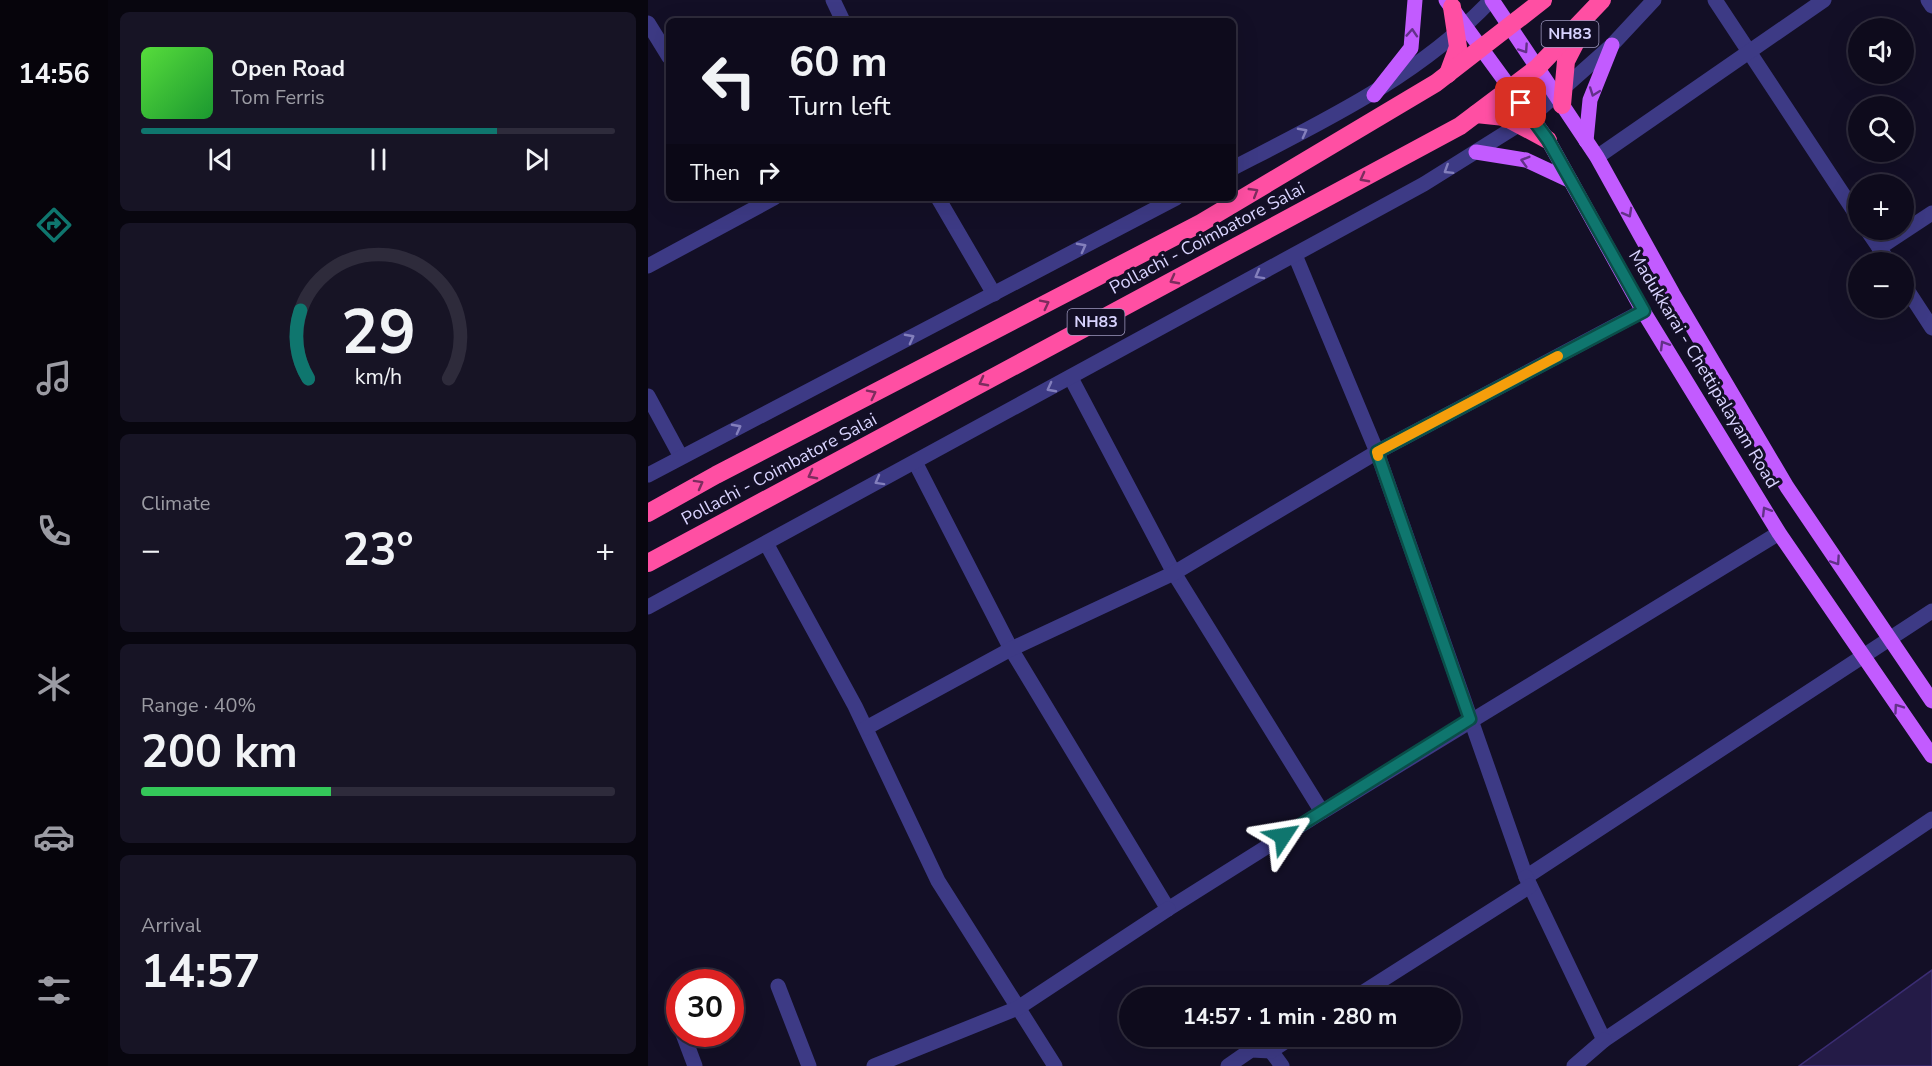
<!DOCTYPE html>
<meta charset="utf-8">
<style>
:root{--surface:#0e0b1c;--page:#171425;--text:#f1f3f6;--muted:#9b9ba3;--line:#2e2b3b;--accent:#0f766e}
body{margin:0;font-family:"Nunito Sans",sans-serif;background:var(--page);color:var(--text);height:100vh;display:flex;flex-direction:column;font-size:22px;white-space:nowrap}
*{box-sizing:border-box;margin:0}
p{font-size:20px;color:var(--muted)}
.icon{flex:none;width:33px;height:33px;fill:none;stroke:currentColor;stroke-width:2;stroke-linecap:round;stroke-linejoin:round}
.map{position:relative;flex:1;overflow:hidden}
.details{display:flex;flex-direction:column;gap:12px;padding:12px;background:#08060f;width:540px}
.details>*{flex:none}
.guide{position:absolute;left:18px;top:18px;width:570px;height:183px;border-radius:9px;box-shadow:0 6px 24px #0002,0 0 0 2px var(--line);background:#0e0b1c;color:var(--text);overflow:hidden}
.controls{position:absolute;left:1200px;top:18px;display:grid;gap:12px}
.controls a{display:grid;place-items:center;width:66px;height:66px;border-radius:50%;background:var(--surface);box-shadow:0 6px 24px #0002,0 0 0 2px var(--line);font-size:30px}
.speed{position:absolute;left:18px;top:969px;display:flex;gap:12px;font-size:30px;font-weight:700;text-align:center}
.speed>*{display:grid;place-content:center;width:78px;height:78px;border-radius:50%;background:var(--surface);box-shadow:0 6px 24px #0002,0 0 0 2px var(--line);line-height:1}
.speed .limit{border:9px solid #d22;background:#fff;color:#111}
.pin{position:absolute;display:grid;place-items:center;width:51px;height:51px;color:#fff;margin:-26px;border-radius:12px;box-shadow:0 3px 9px #0006}
.me{position:absolute;width:66px;margin:-33px;rotate:57deg;stroke-linejoin:round;filter:drop-shadow(0 0 4px #0008)}
.turn{display:flex;align-items:center;gap:21px;height:126px;padding:0 24px;font-size:27px}
.turn .icon{width:78px;height:78px;stroke-width:2.5}
.turn b{display:block;font-size:42px;line-height:51px}
.then{display:flex;align-items:center;height:57px;padding:0 24px;background:#0003;gap:12px;font-size:22px}
.big{font-size:45px;font-weight:700;line-height:1.1}
.details .tile{flex:1;display:flex;flex-direction:column;justify-content:center;gap:9px;min-width:0;padding:0 21px;border-radius:9px;background:var(--page)}
.details .dial{align-items:center;gap:0}
.dial svg{height:156px;overflow:visible;fill:none;stroke:var(--line);stroke-width:7;stroke-linecap:round;text-anchor:middle}
.dial text{fill:var(--text);stroke:none}
.song{display:flex;align-items:center;gap:18px}
.cover{width:72px;height:72px;border-radius:9px;background:linear-gradient(135deg,hsl(110 70% 55%),hsl(130 70% 35%))}
.played{height:6px;border-radius:3px;background:linear-gradient(90deg,var(--accent) 75%,var(--line) 75%)}
.keys{display:flex;justify-content:space-around;direction:ltr}
.heat{display:flex;justify-content:space-between;align-items:center;font-size:33px;direction:ltr}
.charge{height:9px;border-radius:4px;background:linear-gradient(90deg,#34c759 40%,var(--line) 0)}
.trip{position:absolute;left:471px;top:987px;width:342px;height:60px;border-radius:30px;background:var(--surface);box-shadow:0 6px 24px #0002,0 0 0 2px var(--line);font-weight:700;line-height:60px;text-align:center}
main{display:flex;flex:1;min-height:0}
.dock{display:flex;flex-direction:column;width:108px;justify-content:space-around;align-items:center;background:#06040b;color:var(--muted)}
.dock .icon{width:42px;height:42px}
.dock .on{color:var(--accent)}
.dock b{font-size:27px;color:var(--text)}
.map>svg:first-child{display:block}
</style>
<main>
<nav class="dock">
<b>14:56</b>
<svg class="icon on" aria-label="directions" viewBox="0 0 24 24"><path d="M12 3l9 9-9 9-9-9zM9 14v-3h6M13 9l2 2-2 2"/></svg>
<svg class="icon" aria-label="music" viewBox="0 0 24 24"><path d="M9 18V5l10-2v13"/><circle cx="6" cy="18" r="3"/><circle cx="16" cy="16" r="3"/></svg>
<svg class="icon" aria-label="phone" viewBox="0 0 24 24"><path d="M5 4h4l2 5-3 2q2 4 5 5l2-3 5 2v4C11 20 4 13 5 4z"/></svg>
<svg class="icon" aria-label="climate" viewBox="0 0 24 24"><path d="M12 3v18M4 7l16 10M4 17L20 7"/></svg>
<svg class="icon" aria-label="car" viewBox="0 0 24 24"><path d="M5 17H2v-5l4-1 3-4h7l3 4 3 1v5h-3M9 17h6M6 11h13"/><circle cx="7" cy="17" r="2"/><circle cx="17" cy="17" r="2"/></svg>
<svg class="icon" aria-label="filters" viewBox="0 0 24 24"><path d="M4 7h16M4 17h16"/><circle cx="9" cy="7" r="2"/><circle cx="15" cy="17" r="2"/></svg>
</nav>
<section class="details">
<div class="tile">
<div class="song"><i class="cover"></i><div><b>Open Road</b><p>Tom Ferris</p></div></div>
<div class="played"></div>
<div class="keys"><svg class="icon" aria-label="previous" viewBox="0 0 24 24"><path d="M18 5L8 12l10 7zM5 5v14"/></svg><svg class="icon" aria-label="pause" viewBox="0 0 24 24"><path d="M8 5v14M16 5v14"/></svg><svg class="icon" aria-label="next" viewBox="0 0 24 24"><path d="M6 5l10 7-10 7zM19 5v14"/></svg></div>
</div>
<div class="tile dial"><svg viewBox="0 0 100 80">
<path d="M14 69A42 42 0 1 1 86 69"/>
<path d="M14 69A42 42 0 0 1 10 34" stroke="#0f766e"/>
<text x="50" y="56" font-size="32" font-weight="700">29</text>
<text x="50" y="72" font-size="11">km/h</text>
</svg></div>
<div class="tile"><p>Climate</p>
<div class="heat"><a>−</a><b class="big">23°</b><a>+</a></div>
</div>
<div class="tile"><p>Range · 40%</p><b class="big">200 km</b><div class="charge"></div></div>
<div class="tile"><p>Arrival</p><b class="big">14:57</b></div>
</section>
<div class="map">
<svg width="1284" height="1066" viewBox="0 0 1284 1066">
<rect width="100%" height="100%" fill="#130f26"/>
<polygon fill="#241b47" stroke="#3b2d73" stroke-width="1.5" points="1284,970 1284,1066 1151,1066"/>
<g fill="none" stroke-linecap="round" stroke-linejoin="round">
<g stroke="#3d3a85" stroke-width="15">
<polyline points="185,0 195,21"/>
<polyline points="1067,0 1210,217"/>
<polyline points="1280,0 1284,6"/>
<polyline points="0,23 21,57"/>
<polyline points="949,157 1176,0"/>
<path d="M585,168C676,121 771,76 843,0"/>
<polyline points="290,198 346,294"/>
<polyline points="1219,230 1241,262"/>
<polyline points="1231,248 1284,213"/>
<polyline points="647,255 729,452 878,877 1284,611"/>
<polyline points="0,266 126,198"/>
<polyline points="1256,285 1284,328"/>
<polyline points="0,396 33,457"/>
<polyline points="267,462 363,649 520,909 674,812 526,573 423,378"/>
<polyline points="0,475 528,198"/>
<polyline points="118,543 207,706 290,881 407,1066"/>
<polyline points="0,607 776,184 883,117 964,45 1006,0"/>
<polyline points="218,728 363,649 526,573 729,452 995,311"/>
<polyline points="674,812 1131,533"/>
<polyline points="878,877 956,1040 1284,819"/>
<polyline points="130,986 161,1066"/>
<polyline points="706,998 882,886"/>
<polyline points="35,1034 47,1066"/>
<polyline points="623,1051 634,1066"/>
<polyline points="226,1066 370,1008 520,909"/>
<polyline points="580,1066 603,1050 623,1051 646,1036"/>
<polyline points="926,1066 956,1040"/>
</g>
<g stroke="#c25bff" stroke-width="15">
<polyline points="798,0 900,140 995,311 1131,533 1284,756"/>
<polyline points="844,0 949,157 1025,294 1139,487 1284,701"/>
<polyline points="726,95 763,48 767,0"/>
<polyline points="938,141 942,100 964,45"/>
<polyline points="828,152 878,160 923,181"/>
</g>
<g stroke="#ff4fa3" stroke-width="18">
<polyline points="800,74 810,47 804,7"/>
<polyline points="914,105 918,61 934,30"/>
<polyline points="828,114 857,117 900,140"/>
<polyline points="0,513 68,475 553,223 788,83 895,0"/>
<polyline points="0,563 812,126 889,68 954,0"/>
</g>
</g>
<defs><path id="oneway-chevron" d="M-2-3.5L2.5 0L-2 3.5" fill="none" stroke-width="1.6" stroke-linecap="round" stroke-linejoin="round" transform="scale(1.5)"/></defs>
<g stroke="#623188">
<use href="#oneway-chevron" transform="translate(764 33) rotate(-86)"/>
<use href="#oneway-chevron" transform="translate(876 49) rotate(56)"/>
<use href="#oneway-chevron" transform="translate(946 92) rotate(110)"/>
<use href="#oneway-chevron" transform="translate(877 161) rotate(-164)"/>
<use href="#oneway-chevron" transform="translate(980 213) rotate(61)"/>
<use href="#oneway-chevron" transform="translate(1016 345) rotate(-121)"/>
<use href="#oneway-chevron" transform="translate(1118 511) rotate(-121)"/>
<use href="#oneway-chevron" transform="translate(1188 561) rotate(56)"/>
<use href="#oneway-chevron" transform="translate(1250 708) rotate(-125)"/>
</g>
<g stroke="#837fbc">
<use href="#oneway-chevron" transform="translate(655 132) rotate(-28)"/>
<use href="#oneway-chevron" transform="translate(800 170) rotate(148)"/>
<use href="#oneway-chevron" transform="translate(434 247) rotate(-28)"/>
<use href="#oneway-chevron" transform="translate(611 275) rotate(151)"/>
<use href="#oneway-chevron" transform="translate(262 338) rotate(-28)"/>
<use href="#oneway-chevron" transform="translate(403 388) rotate(152)"/>
<use href="#oneway-chevron" transform="translate(89 428) rotate(-28)"/>
<use href="#oneway-chevron" transform="translate(231 481) rotate(151)"/>
</g>
<g stroke="#7d2c5e">
<use href="#oneway-chevron" transform="translate(716 178) rotate(152)"/>
<use href="#oneway-chevron" transform="translate(606 192) rotate(-31)"/>
<use href="#oneway-chevron" transform="translate(526 280) rotate(152)"/>
<use href="#oneway-chevron" transform="translate(397 304) rotate(-27)"/>
<use href="#oneway-chevron" transform="translate(335 382) rotate(152)"/>
<use href="#oneway-chevron" transform="translate(224 394) rotate(-27)"/>
<use href="#oneway-chevron" transform="translate(164 475) rotate(152)"/>
<use href="#oneway-chevron" transform="translate(51 484) rotate(-29)"/>
</g>
<g fill="none" stroke-linecap="round" stroke-linejoin="round">
<defs>
<polyline id="route" points="635,836 822,719 729,452 996,311 900,140 873,103"/>
</defs>
<use href="#route" stroke="#0a4d48" stroke-width="15"/>
<use href="#route" stroke="#0f766e" stroke-width="10"/>
<polyline stroke="#f59e0b" stroke-width="10" points="730,456 729,452 910,356"/>
</g>
<g text-anchor="middle" dominant-baseline="central" stroke-width="6" stroke-linejoin="round" paint-order="stroke">
<g fill="#130f26" stroke="#9e99be" stroke-width="1.5">
<rect x="893.5" y="21" width="57" height="26" rx="4.5"/>
<rect x="419.5" y="309" width="57" height="26" rx="4.5"/>
</g>
<g font-size="16" font-weight="bold" fill="#d9d4ff">
<text x="922" y="34">NH83</text>
<text x="448" y="322">NH83</text>
</g>
<g font-size="18" fill="#d9d4ff" stroke="#130f26">
<text transform="translate(559 238) rotate(-28)">Pollachi - Coimbatore Salai</text>
<text transform="translate(1056 369) rotate(59)">Madukkarai - Chettipalayam Road</text>
<text transform="translate(131 469) rotate(-28)">Pollachi - Coimbatore Salai</text>
</g>
</g>
</svg>
<div class="controls">
<a><svg class="icon" aria-label="sound" viewBox="0 0 24 24"><path d="M4 9h4l5-4v14l-5-4H4zM17 9q2 3 0 6"/></svg></a>
<a><svg class="icon" aria-label="search" viewBox="0 0 24 24"><circle cx="10" cy="10" r="6"/><path d="M15 15l6 6"/></svg></a>
<a>+</a>
<a>−</a>
</div>
<div class="speed"><div class="limit">30</div></div>
<div class="pin" style="left:873px;top:103px;background:#d93025"><svg class="icon" aria-label="arrive" viewBox="0 0 24 24"><path d="M6 21V4h12l-3 4 3 4H6"/></svg></div>
<svg class="me" style="left:635px;top:836px" viewBox="-20 -20 40 40"><path d="M0-17L14 15 0 8-14 15z" fill="#0f766e" stroke="#fff" stroke-width="4"/></svg>
<div class="trip">14:57 · 1 min · 280 m</div>
<div class="guide">
<div class="turn"><svg class="icon" aria-label="left" viewBox="0 0 24 24"><path d="M17 20v-9H6M10 6l-5 5 5 5"/></svg><div><b>60 m</b>Turn left</div></div>
<div class="then">Then<svg class="icon" aria-label="right" viewBox="0 0 24 24"><path d="M7 20v-9h11M14 6l5 5-5 5"/></svg></div>
</div>
</div>
</main>
